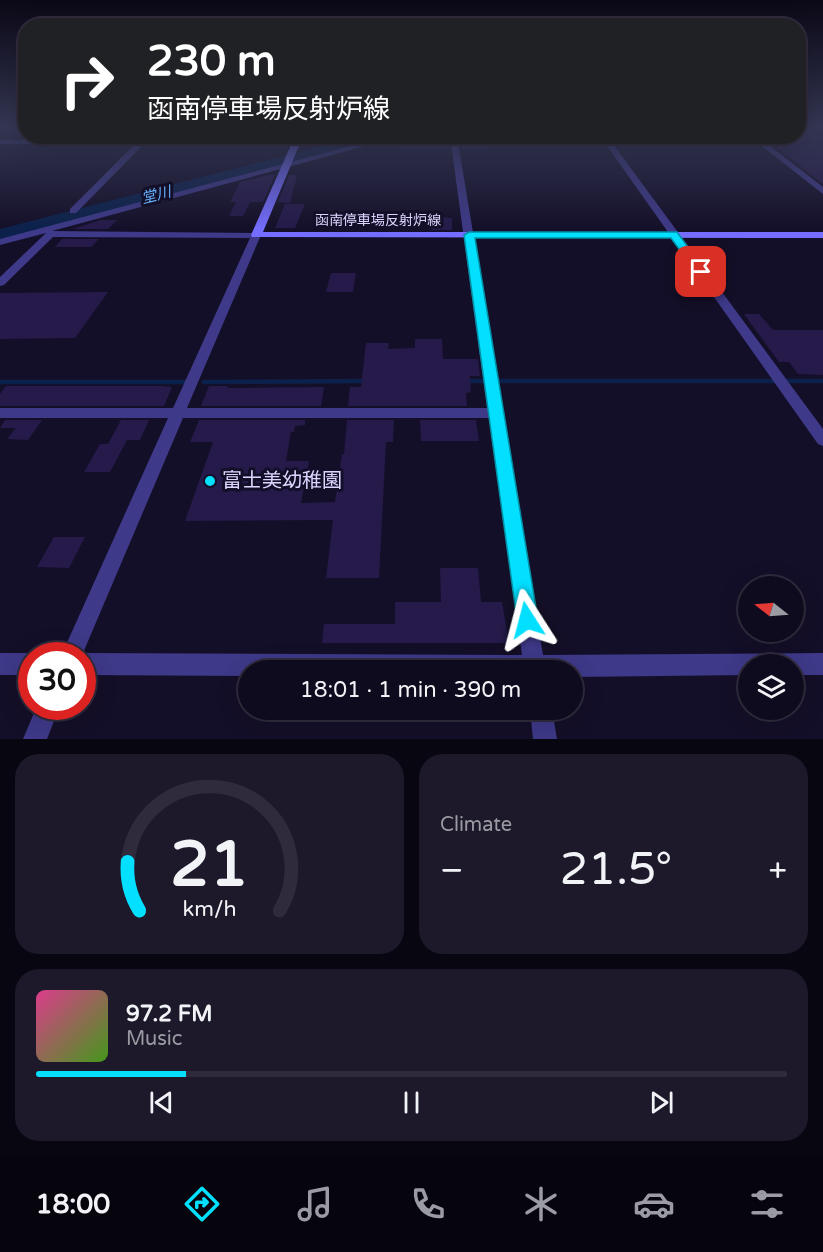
<!DOCTYPE html>
<meta charset="utf-8">
<style>
:root{--surface:#0f0b1e;--page:#1d192b;--text:#f1f3f6;--muted:#9b9ba4;--line:#2f2b3c;--accent:#02dfff}
body{margin:0;font-family:"Varela Round","Noto Sans JP",sans-serif;background:var(--page);color:var(--text);height:100vh;display:flex;flex-direction:column;font-size:22px;white-space:nowrap}
*{box-sizing:border-box;margin:0}
p{font-size:20px;color:var(--muted)}
.icon{flex:none;width:33px;height:33px;fill:none;stroke:currentColor;stroke-width:2;stroke-linecap:round;stroke-linejoin:round}
.map{position:relative;height:739px;overflow:hidden}
.details{display:flex;flex-direction:column;gap:15px;padding:15px;background:#080610;flex:1}
.details>*{flex:none}
.hud{position:absolute;left:18px;top:18px;width:788px;height:126px;border-radius:24px;box-shadow:0 6px 24px #0002,0 0 0 2px var(--line);background:#202124;color:#fff;overflow:hidden}
.needle{width:39px;rotate:287deg}
.controls{position:absolute;left:738px;top:576px;display:grid;gap:12px}
.controls a{display:grid;place-items:center;width:66px;height:66px;border-radius:50%;background:var(--surface);box-shadow:0 6px 24px #0002,0 0 0 2px var(--line);font-size:30px}
.speed{position:absolute;left:18px;top:642px;display:flex;gap:12px;font-size:30px;font-weight:700;text-align:center}
.speed>*{display:grid;place-content:center;width:78px;height:78px;border-radius:50%;background:var(--surface);box-shadow:0 6px 24px #0002,0 0 0 2px var(--line);line-height:1}
.speed .limit{border:9px solid #d22;background:#fff;color:#111}
.pin{position:absolute;display:grid;place-items:center;width:51px;height:51px;color:#fff;margin:-26px;border-radius:12px;box-shadow:0 3px 9px #0006}
.me{position:absolute;width:66px;margin:-33px;rotate:351deg;stroke-linejoin:round;filter:drop-shadow(0 0 4px #0008)}
.turn{display:flex;align-items:center;gap:21px;height:126px;padding:0 30px;font-size:27px}
.turn .icon{width:78px;height:78px;stroke-width:2.5}
.turn b{display:block;font-size:42px;line-height:51px}
.big{font-size:45px;font-weight:600;line-height:1.1}
.details .widget{flex:1;display:flex;flex-direction:column;justify-content:center;gap:9px;min-width:0;padding:0 21px;border-radius:24px;background:var(--page)}
.details .dial{align-items:center;gap:0}
.dial svg{height:156px;overflow:visible;fill:none;stroke:var(--line);stroke-width:7;stroke-linecap:round;text-anchor:middle}
.dial text{fill:var(--text);stroke:none}
.song{display:flex;align-items:center;gap:18px}
.cover{width:72px;height:72px;border-radius:9px;background:linear-gradient(135deg,hsl(330 70% 55%),hsl(100 70% 35%))}
.played{height:6px;border-radius:3px;background:linear-gradient(90deg,var(--accent) 20%,var(--line) 20%)}
.keys{display:flex;justify-content:space-around;direction:ltr}
.heat{display:flex;justify-content:space-between;align-items:center;font-size:33px;direction:ltr}
.details .tiles{flex:1;display:grid;gap:15px;grid-template-columns:1fr 1fr}
.widget:last-child{grid-column:span 2}
.trip{position:absolute;left:238px;top:660px;width:345px;height:60px;border-radius:30px;background:var(--surface);box-shadow:0 6px 24px #0002,0 0 0 2px var(--line);font-weight:600;line-height:60px;text-align:center}
.dock{display:flex;height:96px;justify-content:space-around;align-items:center;background:#06040c;color:var(--muted)}
.dock .icon{width:42px;height:42px}
.dock .on{color:var(--accent)}
.dock b{font-size:27px;color:var(--text)}
.map>svg:first-child{display:block}
</style>
<div class="map">
<svg width="823" height="739" viewBox="0 0 823 739">
<rect width="100%" height="100%" fill="#140f28"/>
<g fill="none" stroke-linecap="round" stroke-linejoin="round">
<g stroke="#0b214b" stroke-width="4.5">
<polyline points="466,381 823,381"/>
<polyline points="0,382 185,382"/>
<polyline points="204,382 367,381"/>
</g>
<polygon fill="#0b214b" fill-rule="evenodd" points="362,136 389,136 387,139 0,241 0,229"/>
</g>
<g fill="#251a4a">
<polygon points="798,131 812,131 823,138 823,184 762,136 798,136"/>
<polygon points="426,136 448,136 450,150 398,150 399,139"/>
<polygon points="459,136 486,136 489,150 462,150"/>
<polygon points="268,175 275,175 263,202 250,202 243,216 229,216 236,202 230,202 240,182"/>
<polygon points="289,175 297,175 290,203 278,202"/>
<polygon points="285,204 305,204 295,228 275,228"/>
<polygon points="432,217 452,218 452,230 431,230"/>
<polygon points="101,220 117,220 108,229 72,229"/>
<polygon points="62,239 99,239 91,247 55,247"/>
<polygon points="331,273 356,273 353,292 326,292"/>
<polygon points="108,292 75,338 0,339 0,293"/>
<polygon points="744,314 759,314 773,330 823,330 823,375 798,374 789,362 779,362"/>
<polygon points="415,339 442,339 443,359 478,359 480,376 470,376 471,392 466,393 467,406 348,406 350,387 361,387 366,343 389,343 388,349 415,348"/>
<polygon points="6,386 162,386 172,387 164,406 0,406 0,394"/>
<polygon points="209,386 228,386 227,388 324,387 321,406 201,406"/>
<polygon points="5,420 42,420 28,440 7,439 16,428 0,428"/>
<polygon points="121,420 149,420 140,440 127,440 110,472 84,472 100,444 108,444"/>
<polygon points="199,420 305,420 305,425 295,426 294,432 291,432 286,461 309,461 301,503 335,502 342,454 344,454 347,420 394,420 393,442 386,442 379,578 326,578 333,520 185,521 213,442 190,442"/>
<polygon points="420,420 476,420 479,441 421,441"/>
<polygon points="54,537 85,537 69,568 37,567"/>
<polygon points="440,568 478,568 481,602 502,602 509,643 322,643 324,624 395,624 395,602 441,602"/>
</g>
<g fill="none" stroke-linecap="round" stroke-linejoin="round">
<g fill="#3e3988" fill-rule="evenodd">
<path d="M389,136H402L52,231L259,233L261,235L187,408H487L450,136H457L543,655L823,653V675H794V664H748V675L573,677V670H249V676L82,675V656H61L168,418H0V408H173L250,238L53,237L4,285L0,286V277L46,233L0,245V239ZM183,418H489L522,655L83,653Z"/>
<polygon points="600,136 607,136 823,429 823,446 818,444"/>
<polygon points="749,136 757,136 823,187 823,194"/>
<polygon points="139,140 146,142 76,213 70,213 70,209"/>
<polygon points="0,653 32,653 37,656 32,656 32,675 0,675"/>
<polygon points="37,706 60,706 47,739 23,739"/>
<polygon points="530,710 552,710 557,739 533,739"/>
</g>
<polygon fill="#3e3988" fill-rule="evenodd" points="0,140 297,140 301,142 297,144 0,144"/>
<polygon fill="#756dff" fill-rule="evenodd" points="295,136 303,136 263,232 823,232 823,238 252,237 251,235"/>
</g>
<linearGradient id="sky" x2="0" y2="1"><stop stop-color="#0b0816"/><stop offset="0.55" stop-color="#343753"/><stop offset="1" stop-color="#343753" stop-opacity="0"/></linearGradient>
<rect width="823" height="231" fill="url(#sky)"/>
<polygon fill="#02dfff" stroke="#0191a6" stroke-width="1.5" points="469,232 677,232 706,272 701,275 697,274 671,238 475,238 538,620 535,627 527,630 520,627 517,620 464,235"/>
<circle fill="#02dfff" stroke="#140f28" stroke-width="2" cx="210" cy="481" r="6"/>
<g text-anchor="middle" dominant-baseline="central" stroke-width="6" stroke-linejoin="round" paint-order="stroke">
<g font-size="14" fill="#dcd6ff" stroke="#140f28">
<text x="378" y="220">函南停車場反射炉線</text>
</g>
<g font-size="15" font-style="italic" fill="#64b3ff" stroke="#140f28">
<text transform="translate(156 195) rotate(-14)">堂川</text>
</g>
<g font-size="20" fill="#dcd6ff" stroke="#140f28" text-anchor="start">
<text x="222" y="481">富士美幼稚園</text>
</g>
</g>
</svg>
<div class="controls">
<a><svg class="needle" viewBox="-14 -14 28 28"><path d="M0-13l5 13h-10z" fill="#e53935"/><path d="M0 13l5-13h-10z" fill="#9b9ba4"/></svg></a>
<a><svg class="icon" aria-label="layers" viewBox="0 0 24 24"><path d="M12 4l9 5-9 5-9-5zM3 14l9 5 9-5"/></svg></a>
</div>
<div class="speed"><div class="limit">30</div></div>
<div class="pin" style="left:701px;top:272px;background:#d93025"><svg class="icon" aria-label="arrive" viewBox="0 0 24 24"><path d="M6 21V4h12l-3 4 3 4H6"/></svg></div>
<svg class="me" style="left:527px;top:620px" viewBox="-20 -20 40 40"><path d="M0-17L14 15 0 8-14 15z" fill="#02dfff" stroke="#fff" stroke-width="4"/></svg>
<div class="trip">18:01 · 1 min · 390 m</div>
<div class="hud">
<div class="turn"><svg class="icon" aria-label="right" viewBox="0 0 24 24"><path d="M7 20v-9h11M14 6l5 5-5 5"/></svg><div><b>230 m</b>函南停車場反射炉線</div></div>
</div>
</div>
<section class="details">
<div class="tiles">
<div class="widget dial"><svg viewBox="0 0 100 80">
<path d="M14 69A42 42 0 1 1 86 69"/>
<path d="M14 69A42 42 0 0 1 8 44" stroke="#02dfff"/>
<text x="50" y="56" font-size="32" font-weight="700">21</text>
<text x="50" y="72" font-size="11">km/h</text>
</svg></div>
<div class="widget"><p>Climate</p>
<div class="heat"><a>−</a><b class="big">21.5°</b><a>+</a></div>
</div>
<div class="widget">
<div class="song"><i class="cover"></i><div><b>97.2 FM</b><p>Music</p></div></div>
<div class="played"></div>
<div class="keys"><svg class="icon" aria-label="previous" viewBox="0 0 24 24"><path d="M18 5L8 12l10 7zM5 5v14"/></svg><svg class="icon" aria-label="pause" viewBox="0 0 24 24"><path d="M8 5v14M16 5v14"/></svg><svg class="icon" aria-label="next" viewBox="0 0 24 24"><path d="M6 5l10 7-10 7zM19 5v14"/></svg></div>
</div>
</div>
</section>
<nav class="dock">
<b>18:00</b>
<svg class="icon on" aria-label="directions" viewBox="0 0 24 24"><path d="M12 3l9 9-9 9-9-9zM9 14v-3h6M13 9l2 2-2 2"/></svg>
<svg class="icon" aria-label="music" viewBox="0 0 24 24"><path d="M9 18V5l10-2v13"/><circle cx="6" cy="18" r="3"/><circle cx="16" cy="16" r="3"/></svg>
<svg class="icon" aria-label="phone" viewBox="0 0 24 24"><path d="M5 4h4l2 5-3 2q2 4 5 5l2-3 5 2v4C11 20 4 13 5 4z"/></svg>
<svg class="icon" aria-label="climate" viewBox="0 0 24 24"><path d="M12 3v18M4 7l16 10M4 17L20 7"/></svg>
<svg class="icon" aria-label="car" viewBox="0 0 24 24"><path d="M5 17H2v-5l4-1 3-4h7l3 4 3 1v5h-3M9 17h6M6 11h13"/><circle cx="7" cy="17" r="2"/><circle cx="17" cy="17" r="2"/></svg>
<svg class="icon" aria-label="filters" viewBox="0 0 24 24"><path d="M4 7h16M4 17h16"/><circle cx="9" cy="7" r="2"/><circle cx="15" cy="17" r="2"/></svg>
</nav>
